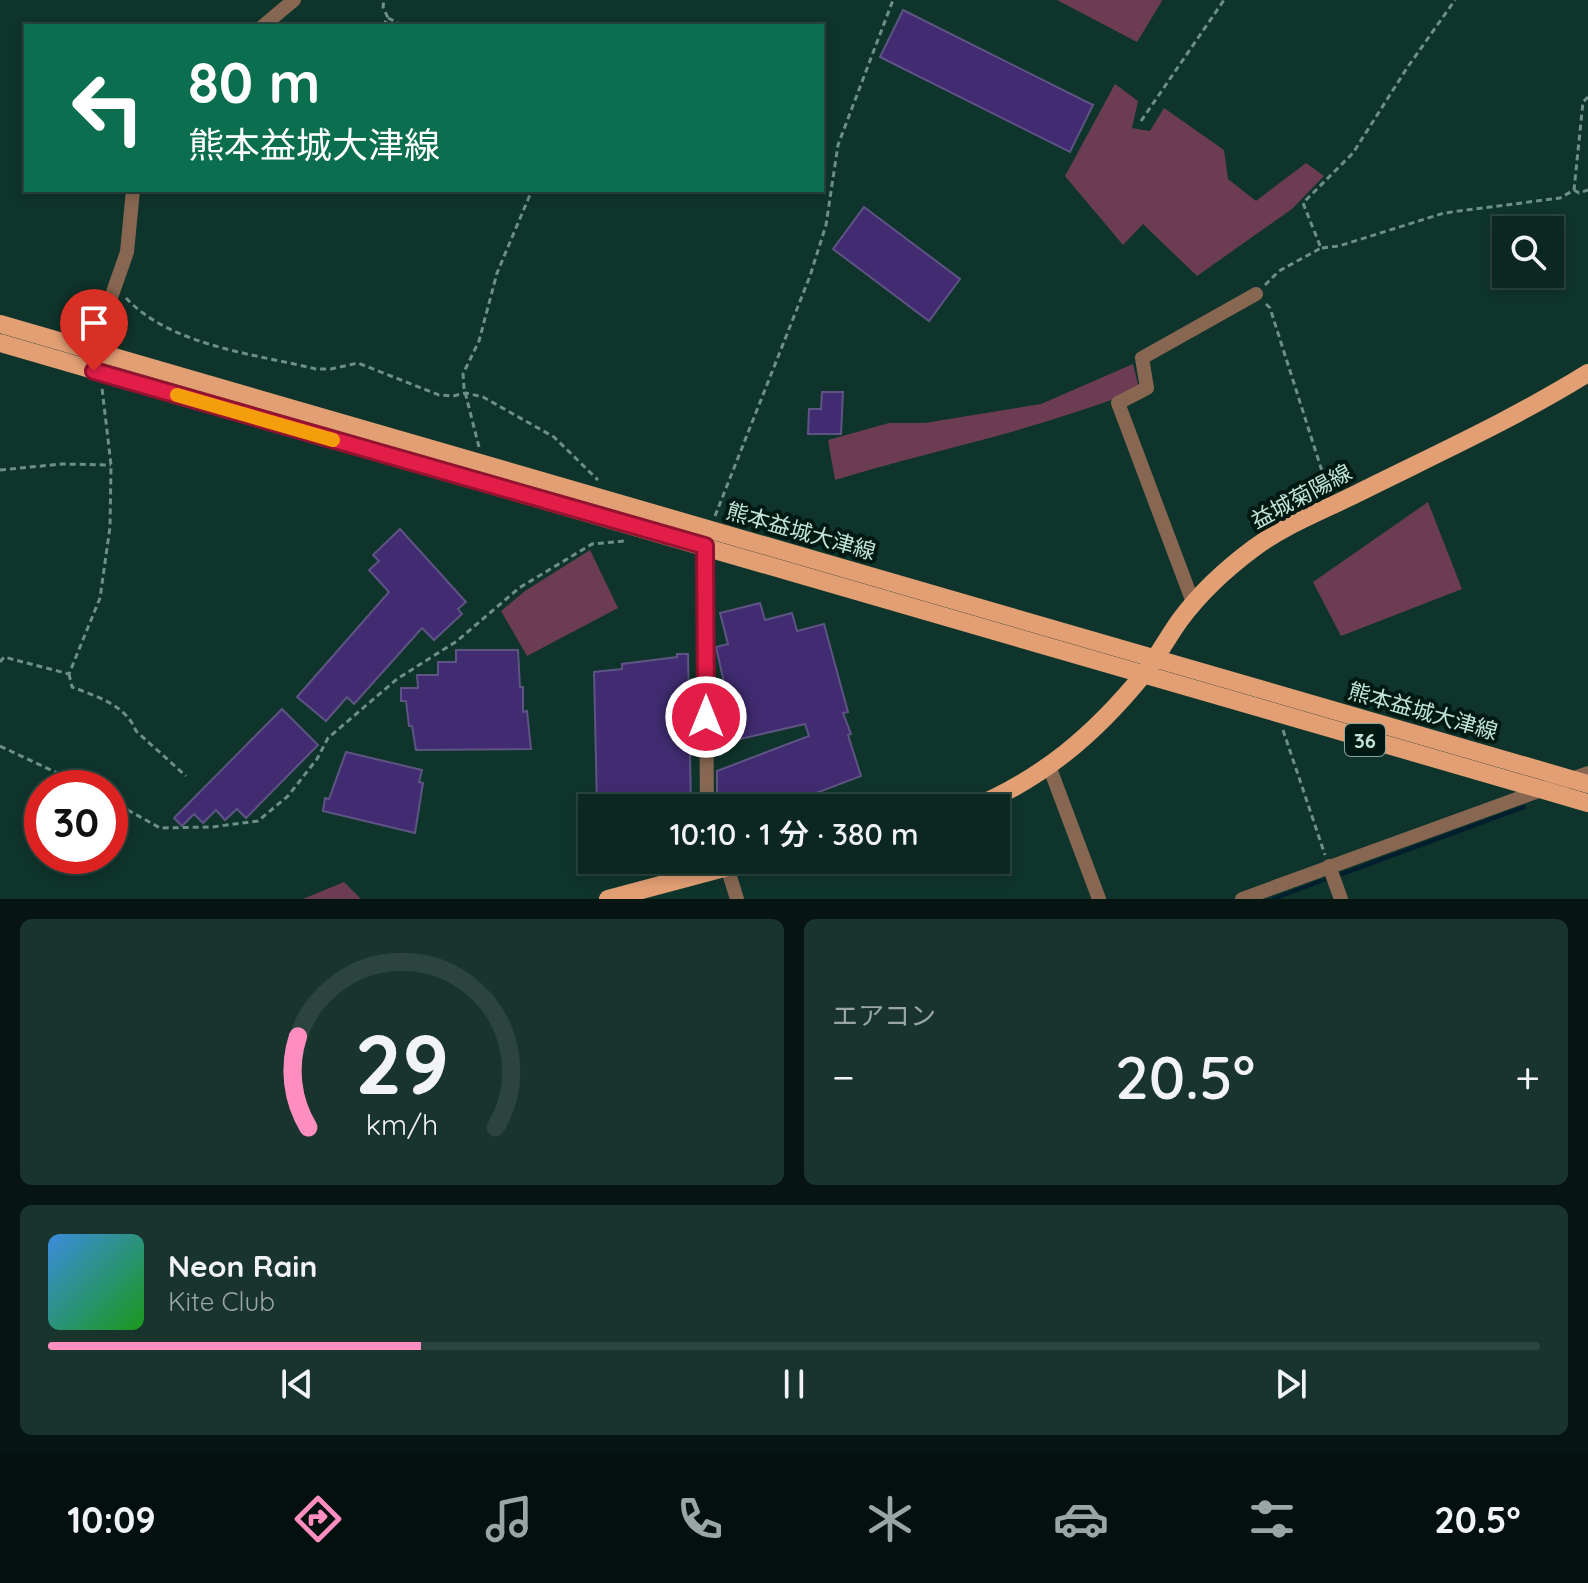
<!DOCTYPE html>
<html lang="ja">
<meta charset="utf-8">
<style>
:root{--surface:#0b2720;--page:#19332d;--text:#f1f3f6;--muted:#9aa5a5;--line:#2b443e;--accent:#fd8ebf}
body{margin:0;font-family:Quicksand,"Noto Sans JP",sans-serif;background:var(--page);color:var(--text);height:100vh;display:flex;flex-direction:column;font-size:30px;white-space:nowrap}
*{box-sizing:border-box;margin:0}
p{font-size:26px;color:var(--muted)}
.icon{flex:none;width:44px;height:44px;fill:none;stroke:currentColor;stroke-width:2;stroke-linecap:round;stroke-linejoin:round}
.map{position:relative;height:899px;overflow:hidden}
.panel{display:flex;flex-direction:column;gap:20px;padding:20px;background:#061512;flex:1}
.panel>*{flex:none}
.guide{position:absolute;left:24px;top:24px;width:800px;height:168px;border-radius:0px;box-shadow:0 4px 12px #0003,0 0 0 2px var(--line);background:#0b6e4f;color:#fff;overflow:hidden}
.fabs{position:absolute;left:1492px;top:216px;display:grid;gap:16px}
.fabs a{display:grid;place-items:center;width:72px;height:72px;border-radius:0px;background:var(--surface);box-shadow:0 4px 12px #0003,0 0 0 2px var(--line);font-size:40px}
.speed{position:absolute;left:24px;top:770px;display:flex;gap:16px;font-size:40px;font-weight:700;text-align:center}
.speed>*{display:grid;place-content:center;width:104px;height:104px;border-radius:50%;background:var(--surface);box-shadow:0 4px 12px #0003,0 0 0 2px var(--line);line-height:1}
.speed .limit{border:12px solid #d22;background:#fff;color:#111}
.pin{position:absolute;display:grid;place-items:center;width:68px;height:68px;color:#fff;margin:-82px -34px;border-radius:50% 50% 50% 0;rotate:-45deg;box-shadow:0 0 8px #0007}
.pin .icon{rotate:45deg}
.me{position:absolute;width:88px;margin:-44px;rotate:0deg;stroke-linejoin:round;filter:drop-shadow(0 0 6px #0008)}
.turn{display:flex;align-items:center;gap:28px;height:168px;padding:0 32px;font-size:36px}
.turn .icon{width:104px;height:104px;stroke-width:2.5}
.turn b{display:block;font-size:56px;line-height:68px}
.big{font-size:60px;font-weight:600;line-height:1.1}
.panel .widget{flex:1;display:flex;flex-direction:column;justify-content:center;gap:12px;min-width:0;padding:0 28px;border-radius:12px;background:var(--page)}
.panel .dial{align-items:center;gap:0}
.dial svg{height:208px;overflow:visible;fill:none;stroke:var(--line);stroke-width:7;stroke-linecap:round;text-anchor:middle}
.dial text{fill:var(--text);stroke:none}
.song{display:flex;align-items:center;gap:24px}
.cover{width:96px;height:96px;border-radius:12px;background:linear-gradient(135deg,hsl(210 70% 55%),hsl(120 70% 35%))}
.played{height:8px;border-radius:4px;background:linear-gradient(90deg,var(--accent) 25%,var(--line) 25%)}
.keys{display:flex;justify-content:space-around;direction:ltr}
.heat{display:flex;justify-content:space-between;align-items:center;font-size:44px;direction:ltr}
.panel .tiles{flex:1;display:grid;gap:20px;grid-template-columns:1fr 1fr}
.widget:last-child{grid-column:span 2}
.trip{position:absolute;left:578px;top:794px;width:432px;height:80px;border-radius:0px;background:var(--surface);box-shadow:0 4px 12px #0003,0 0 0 2px var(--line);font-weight:600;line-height:80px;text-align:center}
.dock{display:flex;height:128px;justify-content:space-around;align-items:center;background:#04100d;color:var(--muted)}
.dock .icon{width:56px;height:56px}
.dock .current{color:var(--accent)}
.dock b{font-size:36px;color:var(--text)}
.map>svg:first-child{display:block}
</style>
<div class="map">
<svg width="1588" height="899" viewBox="0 0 1588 899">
<rect width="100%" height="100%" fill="#0f342b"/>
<g fill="#6c3d52">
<polygon points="1057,0 1161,0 1162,1 1137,42"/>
<polygon points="1115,84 1138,101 1132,128 1150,131 1164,108 1224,150 1228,179 1256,201 1306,163 1324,176 1292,209 1197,276 1143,224 1123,245 1065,176"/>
<path d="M1133,364L1139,388C1110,402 1079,411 1048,421C977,443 906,458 835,480L828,440L889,423H925L1041,404Z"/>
<polygon points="1428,502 1462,589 1341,636 1313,582"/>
<polygon points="590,550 618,608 527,656 501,611 525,591"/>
<polygon points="344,882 361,899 303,899"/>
</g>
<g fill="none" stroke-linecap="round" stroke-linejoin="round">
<g stroke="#001e2d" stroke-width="4">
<polyline points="1342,874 1524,807"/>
<polyline points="1273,899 1329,878"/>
</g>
</g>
<g fill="#412c72" stroke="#5e5483" stroke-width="2">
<polygon points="903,10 1093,105 1070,152 880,57"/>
<polygon points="864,207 960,279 929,321 833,249"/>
<polygon points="822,392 843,392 841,434 808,434 809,409 821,409"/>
<polygon points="400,529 466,602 458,609 462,614 434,640 422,628 354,704 347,697 326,721 297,697 389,592 369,570 379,561 373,555"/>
<polygon points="760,603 765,620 792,613 797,631 824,624 848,712 843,713 851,734 848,735 861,776 777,808 722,808 717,795 717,771 809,736 805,724 718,744 716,697 727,696 716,647 728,644 720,613"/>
<polygon points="456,650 518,650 520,687 523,687 523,712 527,711 531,749 416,750 412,726 409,726 406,701 401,701 401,688 418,688 417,675 438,675 438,662 456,662"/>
<polygon points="677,654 688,654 691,808 597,808 594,672 622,669 622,664 677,657"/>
<polygon points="282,709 318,745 246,818 237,809 225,820 216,810 203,823 194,814 182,826 174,818"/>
<polygon points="346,752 422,770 419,782 423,783 415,833 323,811 325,798 329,799"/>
</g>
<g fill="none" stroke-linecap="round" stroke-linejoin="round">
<g stroke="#6d9086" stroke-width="3" stroke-dasharray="6 4" stroke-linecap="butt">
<polyline points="388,18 404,26"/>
<polyline points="383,26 388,18 383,7 384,0"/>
<polyline points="1141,121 1224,0"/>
<polyline points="1574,190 1579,193 1588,190"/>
<polyline points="1322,248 1339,246 1444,213 1560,198 1574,190 1583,102 1588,97"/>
<polyline points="1265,285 1279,271 1321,248 1303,203 1353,153 1407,68 1455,0"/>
<path d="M126,298C171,346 255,354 316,369H331L358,363L439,395L453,396L466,393L483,397L554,437L598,480"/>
<polyline points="1266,304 1270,308 1328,490"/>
<polyline points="479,447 464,388 463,374 479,341 497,273 532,190"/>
<polyline points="0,470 62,464 111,465"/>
<polyline points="715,516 810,276 826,225 838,145 893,0"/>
<polyline points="0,662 4,657 69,674 100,598 110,527 111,465 102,388"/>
<path d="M69,674L72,687C96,696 126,705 136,731L186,776"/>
<polyline points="1283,730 1325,855"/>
<polyline points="0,746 89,788"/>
<polyline points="110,800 160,828 212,827 258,821 288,796 317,759 328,738 397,679 457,641 519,588 592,544 625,541"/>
</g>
<g stroke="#876752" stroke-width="14">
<polyline points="263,26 294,0"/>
<polyline points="95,359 106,312 127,252 133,190"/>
<polyline points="705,546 707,808"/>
<polyline points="1194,605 1118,403 1147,388 1142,358 1256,294"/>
<polyline points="1049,766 1099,899"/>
<polyline points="1329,866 1341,899"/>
<polyline points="727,867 737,899"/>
<polyline points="1242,899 1588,773"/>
</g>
<g stroke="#e29f74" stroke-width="18">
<polyline points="0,324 1588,784"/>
<polyline points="0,343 1588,803"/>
<path d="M972,808C1043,778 1094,735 1143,675C1157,658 1167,638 1180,620C1200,593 1227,568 1254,548C1285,525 1322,511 1356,494C1434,455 1514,419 1588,373"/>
<polyline points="608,899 754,860"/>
</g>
</g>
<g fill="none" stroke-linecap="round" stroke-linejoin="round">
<defs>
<polyline id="route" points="94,371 705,546 706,717"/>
</defs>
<use href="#route" stroke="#92132f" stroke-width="20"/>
<use href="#route" stroke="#e11d48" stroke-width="14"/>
<polyline stroke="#f59e0b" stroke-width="14" points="177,395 333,440"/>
</g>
<g text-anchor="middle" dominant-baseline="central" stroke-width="8" stroke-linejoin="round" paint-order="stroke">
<rect fill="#001a13" stroke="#88a79e" stroke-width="2" x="1345" y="724" width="40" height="32" rx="6"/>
<g font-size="20" font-weight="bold" fill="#c2e4d9">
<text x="1365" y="740">36</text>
</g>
<g font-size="22" fill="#c2e4d9" stroke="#001a13">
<text transform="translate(1301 496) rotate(-28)">益城菊陽線</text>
<text transform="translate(801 531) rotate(16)">熊本益城大津線</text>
<text transform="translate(1423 711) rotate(16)">熊本益城大津線</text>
</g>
</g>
</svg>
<div class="fabs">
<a><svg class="icon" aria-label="search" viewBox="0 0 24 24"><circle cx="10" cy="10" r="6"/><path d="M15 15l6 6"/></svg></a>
</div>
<div class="speed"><div class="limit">30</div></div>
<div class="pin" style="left:94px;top:371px;background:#d93025"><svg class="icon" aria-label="arrive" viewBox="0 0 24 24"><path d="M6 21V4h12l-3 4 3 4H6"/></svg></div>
<svg class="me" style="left:706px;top:717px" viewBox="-20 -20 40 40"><circle r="17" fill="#e11d48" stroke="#fff" stroke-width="3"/><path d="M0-11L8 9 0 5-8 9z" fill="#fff"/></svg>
<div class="trip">10:10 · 1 分 · 380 m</div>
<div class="guide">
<div class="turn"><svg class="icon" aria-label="left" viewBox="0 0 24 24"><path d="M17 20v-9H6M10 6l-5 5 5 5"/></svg><div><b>80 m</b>熊本益城大津線</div></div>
</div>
</div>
<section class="panel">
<div class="tiles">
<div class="widget dial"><svg viewBox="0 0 100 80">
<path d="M14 69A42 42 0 1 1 86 69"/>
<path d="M14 69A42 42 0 0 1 10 34" stroke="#fd8ebf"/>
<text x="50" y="56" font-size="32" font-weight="700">29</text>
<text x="50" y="72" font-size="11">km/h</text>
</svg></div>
<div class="widget"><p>エアコン</p>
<div class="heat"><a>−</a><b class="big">20.5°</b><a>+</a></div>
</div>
<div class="widget">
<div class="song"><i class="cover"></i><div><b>Neon Rain</b><p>Kite Club</p></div></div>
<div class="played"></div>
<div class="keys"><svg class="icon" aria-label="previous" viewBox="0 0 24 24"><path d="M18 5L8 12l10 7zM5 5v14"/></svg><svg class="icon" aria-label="pause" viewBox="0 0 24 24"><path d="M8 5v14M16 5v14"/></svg><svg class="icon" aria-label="next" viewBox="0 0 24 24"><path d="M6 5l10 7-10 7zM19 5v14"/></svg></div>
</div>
</div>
</section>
<nav class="dock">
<b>10:09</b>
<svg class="icon current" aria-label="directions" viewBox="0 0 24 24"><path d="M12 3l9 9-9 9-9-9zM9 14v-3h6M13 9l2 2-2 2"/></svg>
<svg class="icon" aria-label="music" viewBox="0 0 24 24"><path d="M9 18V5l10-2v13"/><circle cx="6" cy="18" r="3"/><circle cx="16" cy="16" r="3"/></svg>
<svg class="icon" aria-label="phone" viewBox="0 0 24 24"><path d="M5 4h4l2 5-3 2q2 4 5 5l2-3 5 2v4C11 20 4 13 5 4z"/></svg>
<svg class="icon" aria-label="climate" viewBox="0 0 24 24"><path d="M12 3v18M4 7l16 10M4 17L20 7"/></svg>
<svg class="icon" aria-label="car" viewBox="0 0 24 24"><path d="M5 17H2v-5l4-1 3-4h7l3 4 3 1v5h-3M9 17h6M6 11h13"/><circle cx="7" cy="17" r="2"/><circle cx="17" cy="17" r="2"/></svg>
<svg class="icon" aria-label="filters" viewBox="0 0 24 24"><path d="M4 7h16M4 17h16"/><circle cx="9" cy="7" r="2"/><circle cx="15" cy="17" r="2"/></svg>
<b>20.5°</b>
</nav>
